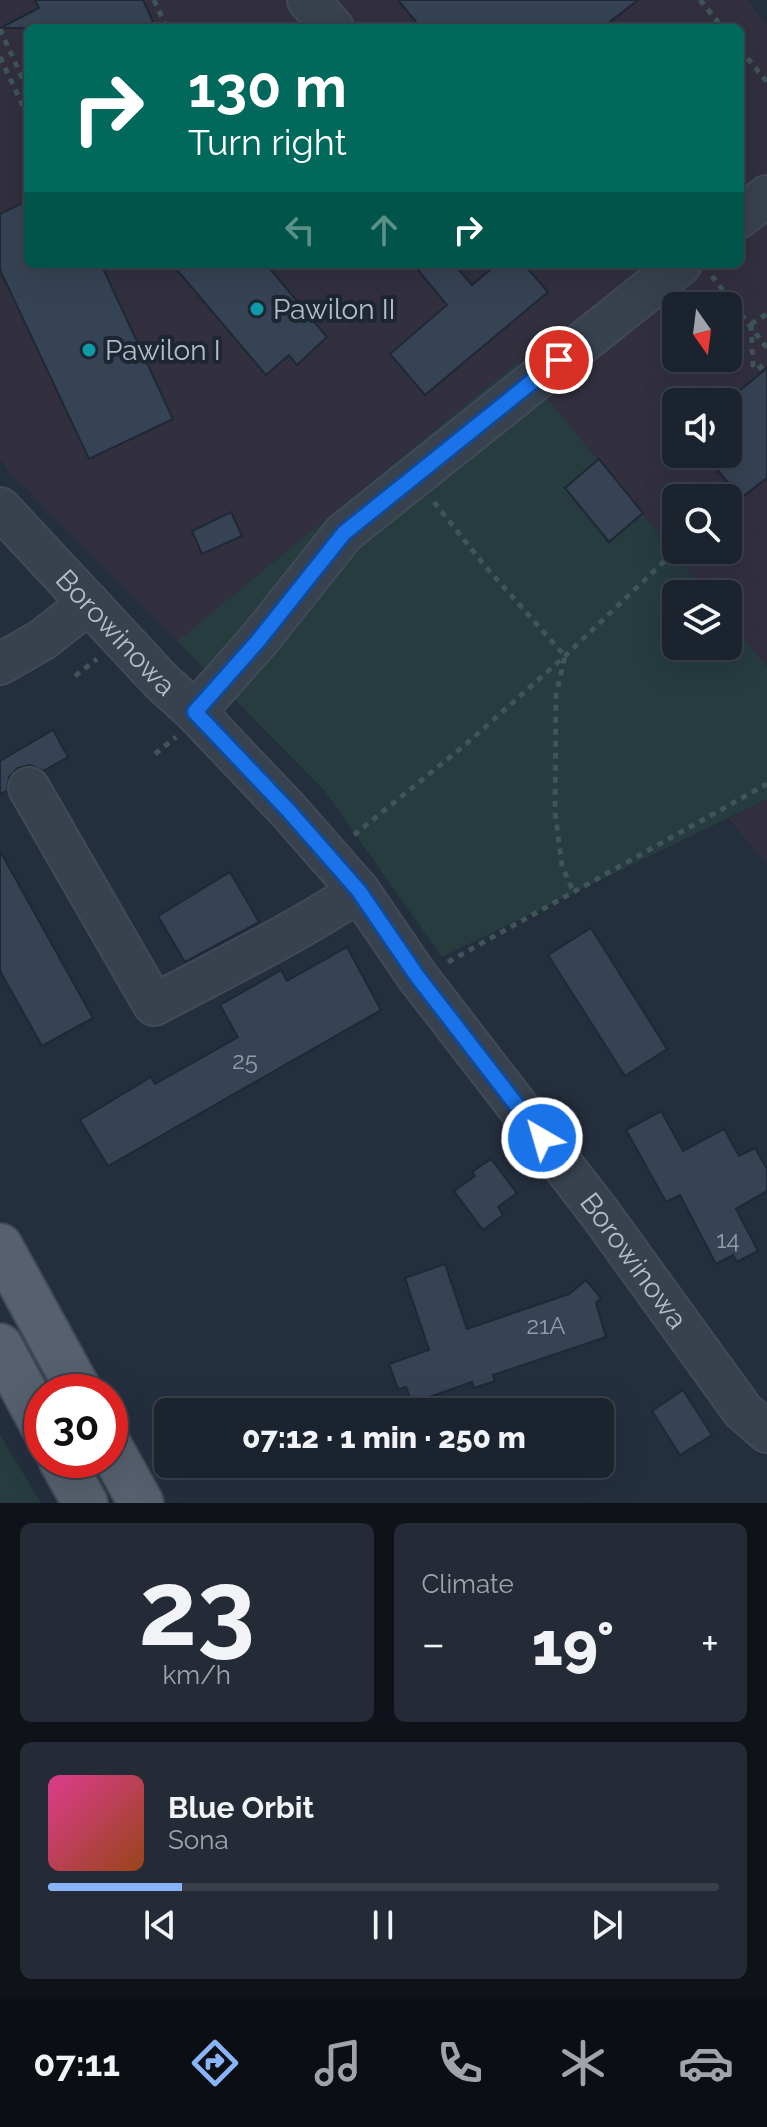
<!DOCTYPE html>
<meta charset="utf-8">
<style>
:root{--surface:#1b232e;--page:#242b36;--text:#f1f3f6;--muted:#a0a4aa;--line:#39404a;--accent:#8ab4f8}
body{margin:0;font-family:Raleway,sans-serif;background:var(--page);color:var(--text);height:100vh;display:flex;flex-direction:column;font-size:30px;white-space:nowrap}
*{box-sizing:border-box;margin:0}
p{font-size:26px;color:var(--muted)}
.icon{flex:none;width:44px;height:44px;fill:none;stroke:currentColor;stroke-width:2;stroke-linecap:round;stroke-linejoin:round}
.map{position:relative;height:1503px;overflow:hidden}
.panel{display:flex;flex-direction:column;gap:20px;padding:20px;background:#0f1319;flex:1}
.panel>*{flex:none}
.hud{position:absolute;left:24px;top:24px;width:720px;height:244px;border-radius:12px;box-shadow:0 8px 32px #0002,0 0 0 2px var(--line);background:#00695c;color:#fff;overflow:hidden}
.needle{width:52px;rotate:166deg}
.tools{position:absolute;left:662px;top:292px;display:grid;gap:16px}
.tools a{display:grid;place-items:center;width:80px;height:80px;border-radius:12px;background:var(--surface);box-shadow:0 8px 32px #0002,0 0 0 2px var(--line);font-size:40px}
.speed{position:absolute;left:24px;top:1374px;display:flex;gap:16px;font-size:40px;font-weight:700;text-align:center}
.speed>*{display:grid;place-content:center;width:104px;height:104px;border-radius:50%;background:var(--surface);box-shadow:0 8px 32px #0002,0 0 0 2px var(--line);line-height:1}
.speed .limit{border:12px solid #d22;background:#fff;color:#111}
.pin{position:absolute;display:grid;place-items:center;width:68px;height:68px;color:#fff;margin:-34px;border:4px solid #fff;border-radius:50%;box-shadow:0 2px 8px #0007}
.me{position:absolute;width:88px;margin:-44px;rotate:322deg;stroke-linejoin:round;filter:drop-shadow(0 0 6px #0008)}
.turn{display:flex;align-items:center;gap:28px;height:168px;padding:0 32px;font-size:36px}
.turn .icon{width:104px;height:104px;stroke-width:2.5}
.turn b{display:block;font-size:56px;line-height:68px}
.lanes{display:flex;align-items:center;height:76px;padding:0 32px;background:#0003;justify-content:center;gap:40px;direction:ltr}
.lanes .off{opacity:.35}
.big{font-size:60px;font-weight:800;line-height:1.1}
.panel .card{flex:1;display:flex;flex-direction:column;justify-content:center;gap:12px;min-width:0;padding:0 28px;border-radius:12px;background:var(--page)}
.panel .dial{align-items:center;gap:0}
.dial b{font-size:104px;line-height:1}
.song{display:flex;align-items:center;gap:24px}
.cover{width:96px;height:96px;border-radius:12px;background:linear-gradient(135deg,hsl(330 70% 55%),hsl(20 70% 35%))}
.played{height:8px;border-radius:4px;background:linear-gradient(90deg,var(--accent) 20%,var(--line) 20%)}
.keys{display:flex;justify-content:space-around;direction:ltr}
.heat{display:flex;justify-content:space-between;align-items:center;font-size:44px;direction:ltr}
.panel .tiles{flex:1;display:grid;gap:20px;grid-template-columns:1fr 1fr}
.card:last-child{grid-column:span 2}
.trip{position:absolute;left:154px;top:1398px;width:460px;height:80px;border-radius:12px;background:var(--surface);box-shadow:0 8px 32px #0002,0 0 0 2px var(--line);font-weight:800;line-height:80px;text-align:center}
.tab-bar{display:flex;height:128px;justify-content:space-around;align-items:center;background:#0b0e12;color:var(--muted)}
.tab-bar .icon{width:56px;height:56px}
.tab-bar .on{color:var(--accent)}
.tab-bar b{font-size:36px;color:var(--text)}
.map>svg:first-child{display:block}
</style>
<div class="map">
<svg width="767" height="1503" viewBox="0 0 767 1503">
<rect width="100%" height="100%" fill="#242f3e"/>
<g fill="#32303f" fill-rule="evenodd">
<path d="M0,0H747L767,25V667L728,619V594H707L518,362L177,641L9,472L0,458ZM28,28H740V264H28ZM676,306H728V358H676ZM676,402H728V454H676ZM676,498H728V550H676Z"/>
<polygon points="767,799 767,864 729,819"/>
</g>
<g fill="#263c3f">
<polygon points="518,362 707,594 676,594 676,646 728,646 728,619 767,667 767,799 442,957 324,790 177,641"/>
<polygon points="0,1435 41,1503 0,1503"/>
</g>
<g fill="#364354" stroke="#1f2835" stroke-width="2">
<polygon points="35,0 143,0 156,28 0,28 39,8"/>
<polygon points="398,0 638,0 602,28 421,28"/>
<polygon points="28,200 28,264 101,264 173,419 89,459 0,270 0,214"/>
<polygon points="172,264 266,264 327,337 297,365 289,355 266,375"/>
<polygon points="413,264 454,264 472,285 497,264 524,264 548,292 425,395 390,354 447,305"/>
<polygon points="767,368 767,478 741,498 704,454 728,454 728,400"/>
<polygon points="599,459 643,513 609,542 565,488"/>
<polygon points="231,512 242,536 202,554 192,531"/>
<polygon points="53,730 68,757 43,771 30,765 18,768 9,777 7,791 0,794 0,761"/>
<polygon points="0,851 93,1018 42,1046 0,971"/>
<polygon points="230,872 259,922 185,962 158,916"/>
<polygon points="591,928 667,1049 625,1076 548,955"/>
<polygon points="347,947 381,1010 108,1166 80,1120 151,1077 155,1084 238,1037 220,1005 281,970 287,981"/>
<polygon points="661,1111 683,1151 724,1129 739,1156 755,1148 767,1169 767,1191 736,1209 758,1251 737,1262 733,1255 716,1264 680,1195 666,1202 626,1130"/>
<polygon points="491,1159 517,1193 498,1207 503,1215 483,1230 454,1191 475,1176 472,1172"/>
<polygon points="445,1264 467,1329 569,1294 586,1280 601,1298 596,1303 606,1337 493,1375 495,1381 474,1388 472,1382 412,1403 406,1387 398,1389 389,1364 429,1350 405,1278"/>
<polygon points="683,1390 712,1435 680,1455 652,1411"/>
</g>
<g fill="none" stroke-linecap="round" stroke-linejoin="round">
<defs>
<g id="minor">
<polyline points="308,0 333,28"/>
<polyline points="740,217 767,196"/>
<path id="s1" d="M0,508L161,681L195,712L288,810L359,891L417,976L599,1212L743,1411L767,1432"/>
<polyline points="0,664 42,640 89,603"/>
<polyline points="195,712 258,641 344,533 681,264"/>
<path d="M29,788L154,1005C223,968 294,934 359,891"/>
</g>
<g id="major">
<polyline points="0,1246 80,1392"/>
<polyline points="0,1346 42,1424"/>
<polyline points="110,1447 141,1503"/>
<polyline points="61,1460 85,1503"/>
</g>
</defs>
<use href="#minor" stroke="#414a57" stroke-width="44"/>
<use href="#major" stroke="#414a57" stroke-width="48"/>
<g stroke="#3f5557" stroke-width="5" stroke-dasharray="6 6" stroke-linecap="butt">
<polyline points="154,0 166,26 161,28"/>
<polyline points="700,0 723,28"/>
<polyline points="0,29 28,91"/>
<polyline points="740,49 767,82"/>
<polyline points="0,57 22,104 28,102"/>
<polyline points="712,276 767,348"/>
<polyline points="751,324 767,314"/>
<polyline points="751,325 753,365 757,370 767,362"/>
<polyline points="434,502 485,566 565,656 556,695 555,812 562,866 573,891"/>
<polyline points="75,676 97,659"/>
<polyline points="155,754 176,737"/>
<polyline points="354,835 466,744 565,656 676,550"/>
<polyline points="448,962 767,784"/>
</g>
<use href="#minor" stroke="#38414e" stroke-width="40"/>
<use href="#major" stroke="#56606e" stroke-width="44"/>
</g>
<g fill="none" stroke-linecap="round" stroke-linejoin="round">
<defs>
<polyline id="route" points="542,1138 417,976 359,891 288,810 195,712 258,641 344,533 559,360"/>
</defs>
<use href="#route" stroke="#114b97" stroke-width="20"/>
<use href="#route" stroke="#1a73e8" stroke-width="14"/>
</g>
<g fill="#0f9aa8" stroke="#1d2633" stroke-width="3">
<circle cx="257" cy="309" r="8"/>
<circle cx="89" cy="350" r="8"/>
</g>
<g text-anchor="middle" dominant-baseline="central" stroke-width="8" stroke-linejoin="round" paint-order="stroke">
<g font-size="24" fill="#929caa">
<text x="245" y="1060">25</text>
<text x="728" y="1239">14</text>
<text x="546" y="1325">21A</text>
</g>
<g font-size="28" fill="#b4bcc9" stroke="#1d2633" text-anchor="start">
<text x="273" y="309">Pawilon II</text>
<text x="105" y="350">Pawilon I</text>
</g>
<g font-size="28" fill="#b4bcc9" stroke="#1d2633">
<text stroke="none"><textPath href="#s1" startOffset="170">Borowinowa</textPath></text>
<text stroke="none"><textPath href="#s1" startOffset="986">Borowinowa</textPath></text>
</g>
</g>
</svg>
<div class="tools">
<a><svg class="needle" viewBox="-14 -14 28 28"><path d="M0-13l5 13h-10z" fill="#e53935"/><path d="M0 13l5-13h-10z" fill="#a0a4aa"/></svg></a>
<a><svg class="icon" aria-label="sound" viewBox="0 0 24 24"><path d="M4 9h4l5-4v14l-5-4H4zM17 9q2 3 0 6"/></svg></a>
<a><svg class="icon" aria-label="search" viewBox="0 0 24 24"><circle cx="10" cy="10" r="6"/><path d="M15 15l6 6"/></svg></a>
<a><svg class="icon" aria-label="layers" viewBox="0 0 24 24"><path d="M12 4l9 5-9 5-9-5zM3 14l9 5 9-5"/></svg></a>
</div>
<div class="speed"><div class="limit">30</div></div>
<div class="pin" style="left:559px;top:360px;background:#d93025"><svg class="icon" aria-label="arrive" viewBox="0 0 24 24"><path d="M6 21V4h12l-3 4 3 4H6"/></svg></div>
<svg class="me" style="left:542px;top:1138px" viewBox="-20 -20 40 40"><circle r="17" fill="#1a73e8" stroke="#fff" stroke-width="3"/><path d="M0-11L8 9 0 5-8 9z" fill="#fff"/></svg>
<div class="trip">07:12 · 1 min · 250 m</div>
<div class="hud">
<div class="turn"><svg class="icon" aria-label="right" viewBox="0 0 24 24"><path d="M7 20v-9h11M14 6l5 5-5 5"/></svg><div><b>130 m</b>Turn right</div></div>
<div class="lanes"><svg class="icon off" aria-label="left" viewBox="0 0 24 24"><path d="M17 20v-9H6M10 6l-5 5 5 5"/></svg><svg class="icon off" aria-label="ahead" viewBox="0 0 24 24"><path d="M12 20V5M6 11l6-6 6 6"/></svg><svg class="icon" aria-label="right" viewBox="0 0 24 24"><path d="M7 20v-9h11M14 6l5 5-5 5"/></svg></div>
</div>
</div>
<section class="panel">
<div class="tiles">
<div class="card dial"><b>23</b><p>km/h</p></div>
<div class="card"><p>Climate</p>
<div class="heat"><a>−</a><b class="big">19°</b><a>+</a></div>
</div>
<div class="card">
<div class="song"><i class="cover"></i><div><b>Blue Orbit</b><p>Sona</p></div></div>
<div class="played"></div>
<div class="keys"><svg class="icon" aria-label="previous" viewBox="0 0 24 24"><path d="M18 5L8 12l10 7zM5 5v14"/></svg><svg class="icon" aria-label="pause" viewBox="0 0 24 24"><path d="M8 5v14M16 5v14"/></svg><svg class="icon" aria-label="next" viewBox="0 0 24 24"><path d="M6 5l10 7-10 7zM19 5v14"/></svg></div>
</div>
</div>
</section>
<nav class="tab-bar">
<b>07:11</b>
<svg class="icon on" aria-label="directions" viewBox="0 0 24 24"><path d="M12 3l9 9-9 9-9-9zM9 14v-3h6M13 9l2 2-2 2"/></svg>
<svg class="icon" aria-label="music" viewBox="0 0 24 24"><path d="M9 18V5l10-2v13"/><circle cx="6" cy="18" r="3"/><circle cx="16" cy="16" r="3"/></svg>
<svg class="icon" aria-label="phone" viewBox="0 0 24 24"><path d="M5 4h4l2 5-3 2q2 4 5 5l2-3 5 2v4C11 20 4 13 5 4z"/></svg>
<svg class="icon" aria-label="climate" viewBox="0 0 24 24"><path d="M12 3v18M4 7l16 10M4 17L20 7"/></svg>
<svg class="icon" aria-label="car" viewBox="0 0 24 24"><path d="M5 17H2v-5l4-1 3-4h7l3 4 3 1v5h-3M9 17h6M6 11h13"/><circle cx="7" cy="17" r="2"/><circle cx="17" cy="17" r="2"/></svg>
</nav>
